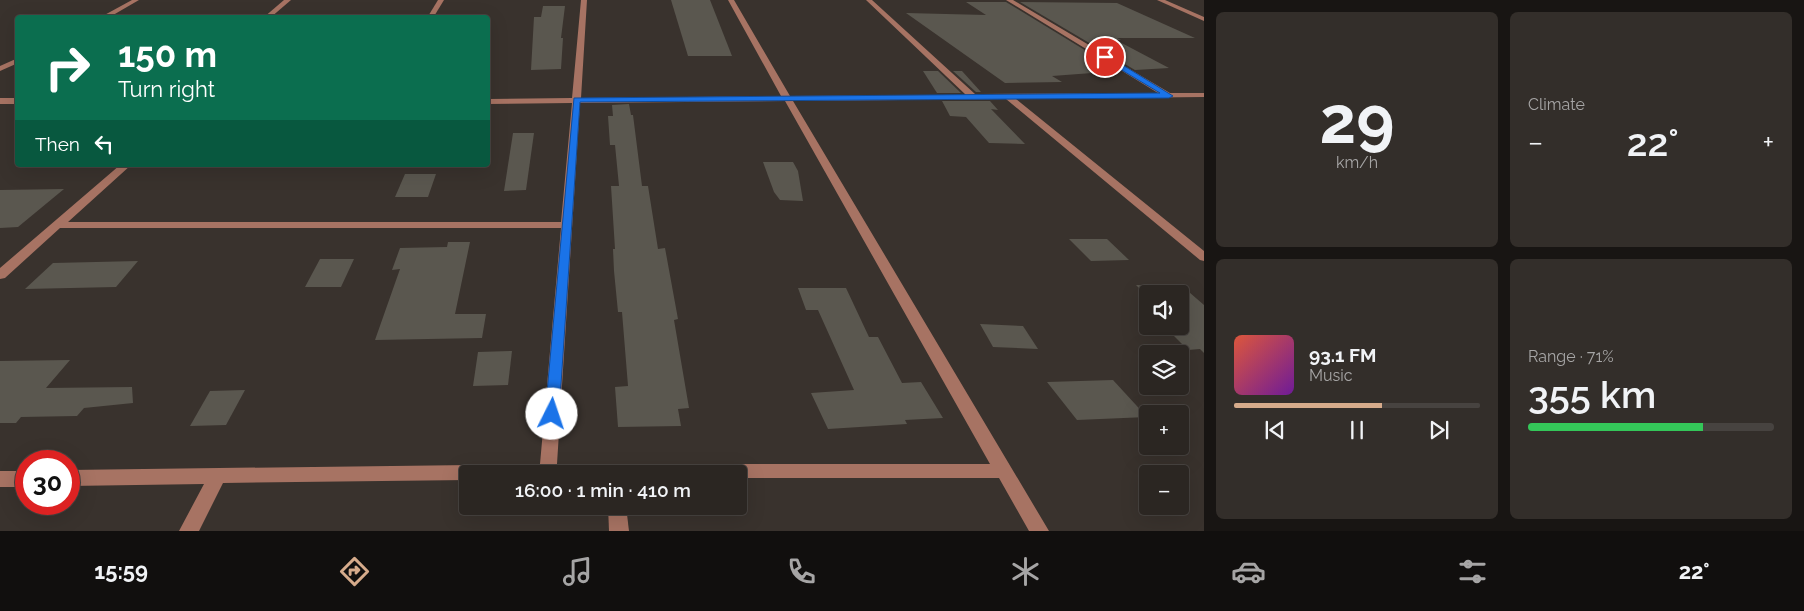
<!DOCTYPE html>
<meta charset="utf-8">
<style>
:root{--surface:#2b2622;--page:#332e2a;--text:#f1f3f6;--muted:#a6a5a5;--line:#474340;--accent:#d6ab8b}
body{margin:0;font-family:Raleway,sans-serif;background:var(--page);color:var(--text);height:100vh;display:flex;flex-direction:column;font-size:19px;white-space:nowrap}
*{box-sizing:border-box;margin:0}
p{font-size:16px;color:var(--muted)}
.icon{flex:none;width:28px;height:28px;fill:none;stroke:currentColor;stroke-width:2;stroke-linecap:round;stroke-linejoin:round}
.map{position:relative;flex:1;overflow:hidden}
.drawer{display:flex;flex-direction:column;gap:12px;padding:12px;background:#181513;width:600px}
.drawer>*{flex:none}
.top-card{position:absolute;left:15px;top:15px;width:475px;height:152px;border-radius:5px;box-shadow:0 5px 20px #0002,0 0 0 1px var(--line);background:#0b6e4f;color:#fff;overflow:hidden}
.tools{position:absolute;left:1139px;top:285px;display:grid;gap:10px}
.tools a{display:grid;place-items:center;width:50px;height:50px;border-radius:5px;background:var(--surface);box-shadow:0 5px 20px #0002,0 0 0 1px var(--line);font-size:25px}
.speed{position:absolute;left:15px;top:450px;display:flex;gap:10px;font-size:25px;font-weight:700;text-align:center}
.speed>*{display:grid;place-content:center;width:65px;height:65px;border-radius:50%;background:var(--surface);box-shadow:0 5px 20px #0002,0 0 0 1px var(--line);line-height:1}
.speed .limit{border:8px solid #d22;background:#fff;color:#111}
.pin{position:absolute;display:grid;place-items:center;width:42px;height:42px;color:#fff;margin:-21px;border:2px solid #fff;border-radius:50%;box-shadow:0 1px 5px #0007}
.me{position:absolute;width:55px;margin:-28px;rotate:4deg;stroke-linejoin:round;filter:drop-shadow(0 0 4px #0008)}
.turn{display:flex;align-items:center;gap:18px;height:105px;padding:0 20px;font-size:22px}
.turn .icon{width:65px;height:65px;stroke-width:2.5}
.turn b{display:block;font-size:35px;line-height:42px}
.then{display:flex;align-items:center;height:48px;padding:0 20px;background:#0003;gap:10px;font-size:19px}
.big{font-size:38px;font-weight:600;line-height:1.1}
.drawer .card{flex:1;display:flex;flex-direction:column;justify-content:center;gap:8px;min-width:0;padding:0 18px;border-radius:8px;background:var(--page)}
.drawer .dial{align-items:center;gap:0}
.dial b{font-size:65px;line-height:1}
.song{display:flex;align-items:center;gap:15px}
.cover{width:60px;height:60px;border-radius:8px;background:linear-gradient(135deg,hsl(10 70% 55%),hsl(280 70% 35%))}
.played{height:5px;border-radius:2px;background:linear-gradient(90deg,var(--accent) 60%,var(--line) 60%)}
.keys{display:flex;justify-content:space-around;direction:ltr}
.heat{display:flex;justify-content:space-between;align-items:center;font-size:28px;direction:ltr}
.charge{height:8px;border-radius:4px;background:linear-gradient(90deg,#34c759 71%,var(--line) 0)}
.drawer .tiles{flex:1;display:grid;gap:12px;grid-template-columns:repeat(2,1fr)}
.trip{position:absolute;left:459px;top:465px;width:288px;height:50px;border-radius:5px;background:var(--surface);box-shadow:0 5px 20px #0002,0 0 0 1px var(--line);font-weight:600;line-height:50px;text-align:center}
.tabs{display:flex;height:80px;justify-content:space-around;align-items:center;background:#110f0e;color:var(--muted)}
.tabs .icon{width:35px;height:35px}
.tabs .active{color:var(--accent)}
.tabs b{font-size:22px;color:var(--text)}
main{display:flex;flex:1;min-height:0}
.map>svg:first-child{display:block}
</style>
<main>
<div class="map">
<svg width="1204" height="531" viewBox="0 0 1204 531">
<rect width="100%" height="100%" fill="#39322d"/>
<g fill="#5a574f">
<polygon points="671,0 710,0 732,56 688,56"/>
<polygon points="966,2 1006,2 1119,71 1052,76 1062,82 1005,83 906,13 986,15"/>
<polygon points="1020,2 1117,3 1195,38 1117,38 1121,40 1116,40 1169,68 1135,70"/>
<polygon points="543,6 565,6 561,38 563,38 561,69 531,70 534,17 541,17"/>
<polygon points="923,71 938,71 961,93 937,93"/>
<polygon points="953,71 962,71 981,92 976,92"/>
<polygon points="942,101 990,101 998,110 991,109 1025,144 989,143 966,117 950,116"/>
<polygon points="629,104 631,115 633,115 642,186 648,186 658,249 665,248 678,319 674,320 689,408 678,409 681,426 618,427 615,387 628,386 622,312 618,312 614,271 613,249 615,249 611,186 619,186 615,145 610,145 608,116 613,116 612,105"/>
<polygon points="513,133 534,133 526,190 504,191"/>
<polygon points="763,162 793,162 798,171 803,201 780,200 774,192"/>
<polygon points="405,174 436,174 428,197 395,197"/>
<polygon points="64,189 18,227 0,228 0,190"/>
<polygon points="1069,239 1107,239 1129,260 1091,261"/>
<polygon points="448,242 470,242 455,314 486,314 482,338 375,340 400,269 392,270 400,248 447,247"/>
<polygon points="320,259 354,259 341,287 305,287"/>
<polygon points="138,261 116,287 25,289 53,263"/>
<polygon points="1136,285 1182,286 1204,305 1204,353 1200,349 1188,350 1165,327 1180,326 1180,294 1148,294 1148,297"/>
<polygon points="798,288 846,288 869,337 878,337 902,383 921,382 943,418 905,420 907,424 828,429 811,393 854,390 818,310 806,310"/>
<polygon points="980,324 1023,326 1038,349 993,347"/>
<polygon points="512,351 508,385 473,386 478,352"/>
<polygon points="70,360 46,388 132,387 133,403 84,408 77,416 21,417 16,423 0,423 0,361"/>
<polygon points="1113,380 1147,417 1077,420 1047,382"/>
<polygon points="245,390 226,425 190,426 210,391"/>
</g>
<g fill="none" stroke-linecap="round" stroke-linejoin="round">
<g fill="#a77363" fill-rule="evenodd">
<polygon points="132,0 139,0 108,18 99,18"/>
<polygon points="284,0 291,0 270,18 263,18"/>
<polygon points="438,0 444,0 433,18 427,18"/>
<path d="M581,0H587L581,98L781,96L728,0H734L790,96L966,95L866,0H872L975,94L1158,93L1006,0H1013L1170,93H1204V97L1016,99L1204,251V261L1200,260L1006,99L793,101L1049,531H1029L999,478H738V474H468V480L223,483L199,531H179L204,484L69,486V470L540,464L561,228H60L5,278L0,279V268L120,165H131L68,222H561L572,103L488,104V99L572,98ZM785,101L990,464H557L580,103Z"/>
<polygon points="1157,0 1165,0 1204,17 1204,21"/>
<polygon points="18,58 18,63 0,71 0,66"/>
<rect x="0" y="98" width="18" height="6"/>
<rect x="0" y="471" width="26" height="16"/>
<polygon points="608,506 626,506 629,531 609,531"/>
</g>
</g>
<polygon fill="#1a73e8" stroke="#114b97" points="1103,56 1108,56 1173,96 1169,98 580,102 559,414 557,418 547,418 545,414 574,98 1160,93 1103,59"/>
</svg>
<div class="tools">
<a><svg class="icon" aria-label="sound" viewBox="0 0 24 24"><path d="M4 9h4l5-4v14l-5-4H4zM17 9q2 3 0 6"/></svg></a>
<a><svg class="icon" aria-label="layers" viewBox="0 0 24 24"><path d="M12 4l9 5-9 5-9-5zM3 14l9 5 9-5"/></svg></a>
<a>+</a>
<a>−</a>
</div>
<div class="speed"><div class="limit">30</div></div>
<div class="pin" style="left:1105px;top:57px;background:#d93025"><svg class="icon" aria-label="arrive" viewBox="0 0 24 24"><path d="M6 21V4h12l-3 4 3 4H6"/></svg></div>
<svg class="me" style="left:552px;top:414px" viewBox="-20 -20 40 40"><circle r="19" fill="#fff"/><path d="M0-13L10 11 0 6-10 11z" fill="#1a73e8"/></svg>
<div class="trip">16:00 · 1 min · 410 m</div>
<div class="top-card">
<div class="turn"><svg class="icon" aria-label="right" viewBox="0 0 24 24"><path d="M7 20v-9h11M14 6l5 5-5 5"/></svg><div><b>150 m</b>Turn right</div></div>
<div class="then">Then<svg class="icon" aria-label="left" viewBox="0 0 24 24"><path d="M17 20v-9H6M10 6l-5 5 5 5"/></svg></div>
</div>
</div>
<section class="drawer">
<div class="tiles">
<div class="card dial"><b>29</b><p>km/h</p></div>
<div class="card"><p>Climate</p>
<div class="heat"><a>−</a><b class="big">22°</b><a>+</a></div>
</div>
<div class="card">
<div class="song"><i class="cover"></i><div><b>93.1 FM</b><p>Music</p></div></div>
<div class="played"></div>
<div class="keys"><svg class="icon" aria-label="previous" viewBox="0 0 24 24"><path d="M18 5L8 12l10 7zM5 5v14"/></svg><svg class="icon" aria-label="pause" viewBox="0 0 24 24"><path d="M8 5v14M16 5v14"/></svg><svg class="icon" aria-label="next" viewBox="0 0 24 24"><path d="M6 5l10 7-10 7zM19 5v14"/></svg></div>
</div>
<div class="card"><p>Range · 71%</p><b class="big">355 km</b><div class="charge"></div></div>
</div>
</section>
</main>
<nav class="tabs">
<b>15:59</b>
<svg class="icon active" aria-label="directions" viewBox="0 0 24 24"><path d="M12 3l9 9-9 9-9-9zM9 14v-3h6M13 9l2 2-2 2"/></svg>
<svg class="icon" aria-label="music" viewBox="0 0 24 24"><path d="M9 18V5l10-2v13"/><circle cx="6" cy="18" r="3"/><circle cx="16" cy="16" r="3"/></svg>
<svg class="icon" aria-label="phone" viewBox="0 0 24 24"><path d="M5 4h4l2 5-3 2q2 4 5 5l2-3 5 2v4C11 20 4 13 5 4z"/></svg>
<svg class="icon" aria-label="climate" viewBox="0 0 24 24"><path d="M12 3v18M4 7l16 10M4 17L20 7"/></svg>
<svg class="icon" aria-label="car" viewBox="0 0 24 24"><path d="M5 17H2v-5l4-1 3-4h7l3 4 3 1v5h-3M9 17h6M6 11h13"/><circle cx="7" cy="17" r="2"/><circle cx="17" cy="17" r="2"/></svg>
<svg class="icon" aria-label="filters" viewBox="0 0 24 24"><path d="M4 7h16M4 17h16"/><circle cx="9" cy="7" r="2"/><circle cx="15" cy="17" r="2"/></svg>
<b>22°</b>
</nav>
